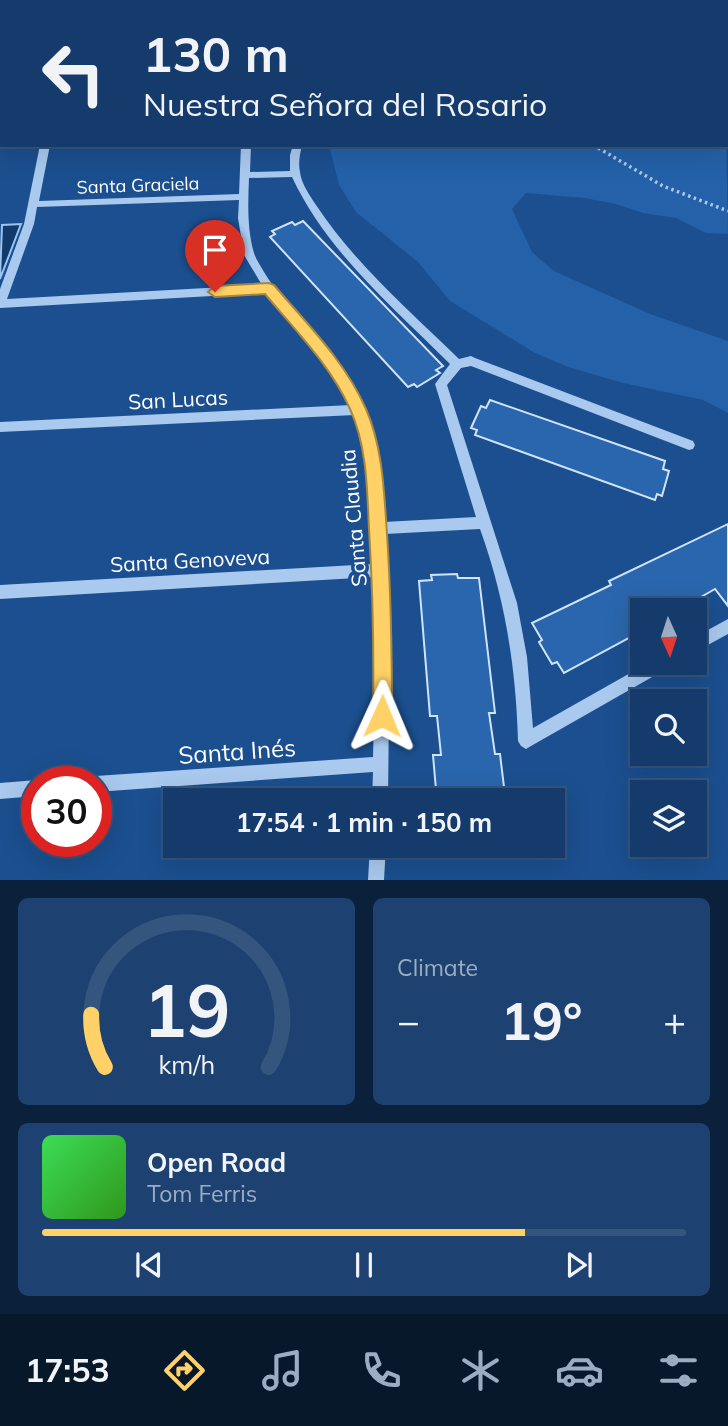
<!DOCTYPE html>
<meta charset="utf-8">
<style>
:root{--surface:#143b6b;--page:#1d4271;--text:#f1f3f6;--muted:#9dadc1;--line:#33557e;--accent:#ffd166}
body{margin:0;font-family:Mulish,sans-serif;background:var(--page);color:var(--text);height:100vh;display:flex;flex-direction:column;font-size:26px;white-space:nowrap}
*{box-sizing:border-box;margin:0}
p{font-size:23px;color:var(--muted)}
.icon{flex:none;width:38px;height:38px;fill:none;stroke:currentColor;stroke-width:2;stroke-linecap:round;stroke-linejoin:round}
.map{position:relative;height:880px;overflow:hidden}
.sheet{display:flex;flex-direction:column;gap:18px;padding:18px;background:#0b203b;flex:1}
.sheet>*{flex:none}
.guide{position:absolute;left:0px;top:0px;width:728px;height:147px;box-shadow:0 7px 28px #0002,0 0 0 2px var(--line);background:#143b6b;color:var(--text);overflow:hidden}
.needle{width:46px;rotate:177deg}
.buttons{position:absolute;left:630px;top:598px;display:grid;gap:14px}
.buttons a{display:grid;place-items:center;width:77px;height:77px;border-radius:0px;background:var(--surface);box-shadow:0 7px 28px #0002,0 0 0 2px var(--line);font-size:35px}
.speed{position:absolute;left:21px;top:766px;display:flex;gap:14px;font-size:35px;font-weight:700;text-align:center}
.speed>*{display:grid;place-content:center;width:91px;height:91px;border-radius:50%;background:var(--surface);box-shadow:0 7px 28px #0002,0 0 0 2px var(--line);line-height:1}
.speed .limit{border:10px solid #d22;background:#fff;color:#111}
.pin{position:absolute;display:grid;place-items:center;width:60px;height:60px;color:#fff;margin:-72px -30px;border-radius:50% 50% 50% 0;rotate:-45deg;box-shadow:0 0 7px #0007}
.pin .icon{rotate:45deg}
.me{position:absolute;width:77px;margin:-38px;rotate:1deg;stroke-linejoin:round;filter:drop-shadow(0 0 5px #0008)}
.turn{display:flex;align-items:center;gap:24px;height:147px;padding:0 28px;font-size:32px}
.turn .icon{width:91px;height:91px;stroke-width:2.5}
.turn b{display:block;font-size:49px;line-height:60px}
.big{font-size:52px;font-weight:700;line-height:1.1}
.sheet .tile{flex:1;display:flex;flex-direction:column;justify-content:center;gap:10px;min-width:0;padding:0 24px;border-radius:10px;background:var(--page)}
.sheet .dial{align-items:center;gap:0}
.dial svg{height:182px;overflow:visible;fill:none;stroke:var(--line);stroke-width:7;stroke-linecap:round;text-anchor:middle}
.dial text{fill:var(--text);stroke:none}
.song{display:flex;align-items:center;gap:21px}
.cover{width:84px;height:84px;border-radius:10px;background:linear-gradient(135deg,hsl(130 70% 55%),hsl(110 70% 35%))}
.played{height:7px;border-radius:4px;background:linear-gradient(90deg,var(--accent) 75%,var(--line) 75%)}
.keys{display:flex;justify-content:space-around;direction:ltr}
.heat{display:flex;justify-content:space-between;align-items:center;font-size:38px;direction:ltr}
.sheet .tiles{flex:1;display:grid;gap:18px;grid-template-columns:1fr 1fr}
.tile:last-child{grid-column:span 2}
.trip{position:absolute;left:163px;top:788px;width:402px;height:70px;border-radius:0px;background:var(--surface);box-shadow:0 7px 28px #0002,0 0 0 2px var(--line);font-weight:700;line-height:70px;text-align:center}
.tabs{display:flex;height:112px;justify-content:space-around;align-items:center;background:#08182b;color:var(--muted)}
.tabs .icon{width:49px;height:49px}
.tabs .selected{color:var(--accent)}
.tabs b{font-size:32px;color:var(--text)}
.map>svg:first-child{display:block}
</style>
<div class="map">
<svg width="728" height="880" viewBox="0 0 728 880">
<rect width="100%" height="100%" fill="#1b4f8f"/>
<polygon fill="#2461a8" points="726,135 728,234 706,233 676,218 643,213 616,204 584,198 526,193 512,209 532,252 554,271 650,314 728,341 728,413 703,400 623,383 568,367 535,353 450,301 418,262 356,212 339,185 330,149 338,145 726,145"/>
<polygon fill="#123a6d" stroke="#9cc4f0" stroke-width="2" points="21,224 0,279 2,225"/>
<g fill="#2a66ad" stroke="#cfe3fa" stroke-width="2">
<polygon points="303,221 443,366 436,370 440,373 417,387 414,384 408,387 270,237 275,234 272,231 292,222 295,225"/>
<polygon points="490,400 665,461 663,469 669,471 662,496 657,494 655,500 475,435 477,430 471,428 481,406 486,408"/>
<polygon points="728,524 728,606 715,589 687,605 683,600 663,611 642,611 642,631 564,673 557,662 552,664 539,642 542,640 532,623 611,585 609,581"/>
<polygon points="457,574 458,578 479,578 495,713 489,713 495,754 500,754 504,787 480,788 481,795 450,796 449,789 436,790 433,755 441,755 437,716 430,716 419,581 432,580 431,575"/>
</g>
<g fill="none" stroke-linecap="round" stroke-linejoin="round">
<polyline stroke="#a9c9ee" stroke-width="3.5" stroke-dasharray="2.5 3.5" stroke-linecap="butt" points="593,145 663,186 728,211"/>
<g fill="#a9c9ee" fill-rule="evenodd">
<polygon points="68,0 76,0 66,2"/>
<polygon points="121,0 129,0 128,2 120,2"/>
<polygon points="224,0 232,0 231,2 223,2"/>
<polygon points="324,0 332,0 331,2 323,2"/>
<polygon points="424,0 432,0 431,2 423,2"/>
<polygon points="528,0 536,0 535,2 527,2"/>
<polygon points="627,0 645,0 648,2 629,2"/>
<rect x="0" y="8" width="2" height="4"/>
<rect x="726" y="11" width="2" height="4"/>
<rect x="726" y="52" width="2" height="4"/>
<rect x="0" y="63" width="2" height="4"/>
<polygon points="0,74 2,74 2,80 0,81"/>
<rect x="726" y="117" width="2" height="6"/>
<rect x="0" y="132" width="2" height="6"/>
<path d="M40,145H50L39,201L239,194L241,145H251L250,172L290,171V155L293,145H302C300,154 298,163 300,172C301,183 310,196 316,205C355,264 409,310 459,359L471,356L475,358L693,441L695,445L693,449L689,450L471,366L461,368L447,385L517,603L527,657L533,728L648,663H670L668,668L531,746L526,749L521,746L518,741C516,668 505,598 480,529L385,534L387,565L389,570L387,574L390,621L388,800H372L373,772L96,792V782H89L90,778L96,776L373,757L376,621L374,577L0,599V585L373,564C370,513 370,464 355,415L0,432V422L351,405L334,374L266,293L0,308V289L24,224ZM292,177C327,252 393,307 450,364L435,384L476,517L384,522C381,467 374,414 342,368C319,334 285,307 264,272C261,266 256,260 254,253C247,229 248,203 249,178ZM239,200L238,218L244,255L262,285L7,299L34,224L37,207Z"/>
<polygon points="728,619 728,634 695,652 695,637"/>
<polygon points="37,780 42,782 37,782 37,796 0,799 0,783"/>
<polygon points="370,845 386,845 384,880 368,880"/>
</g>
</g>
<path fill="#ffd166" stroke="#a68842" stroke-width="2" d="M269,283L274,285C307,324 345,361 366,409C383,448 384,492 387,534C391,595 392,655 392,716L389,723L382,726L375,723L373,716C374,653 373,592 369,529C367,489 367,446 350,409C331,366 295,330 265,294L215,297L208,292L215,286Z"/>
<g text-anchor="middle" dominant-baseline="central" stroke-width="7" stroke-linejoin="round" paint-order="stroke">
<g font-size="18" fill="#fff" stroke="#1b4f8f">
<text transform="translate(138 185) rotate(-2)">Santa Graciela</text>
</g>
<g font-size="21" fill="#fff" stroke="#1b4f8f">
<text transform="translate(178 399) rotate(-3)">San Lucas</text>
<text transform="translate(353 518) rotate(-95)">Santa Claudia</text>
<text transform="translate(190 560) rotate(-3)">Santa Genoveva</text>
</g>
<g font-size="24" fill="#fff" stroke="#1b4f8f">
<text transform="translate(237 751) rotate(-4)">Santa Inés</text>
</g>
</g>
</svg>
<div class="buttons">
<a><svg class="needle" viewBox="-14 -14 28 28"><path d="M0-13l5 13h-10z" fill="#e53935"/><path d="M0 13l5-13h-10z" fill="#9dadc1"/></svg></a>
<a><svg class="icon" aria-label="search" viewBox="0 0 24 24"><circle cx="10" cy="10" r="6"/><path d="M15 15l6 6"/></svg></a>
<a><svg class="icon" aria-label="layers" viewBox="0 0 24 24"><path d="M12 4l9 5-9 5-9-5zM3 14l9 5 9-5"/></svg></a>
</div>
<div class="speed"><div class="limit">30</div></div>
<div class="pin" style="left:215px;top:292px;background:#d93025"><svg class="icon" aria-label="arrive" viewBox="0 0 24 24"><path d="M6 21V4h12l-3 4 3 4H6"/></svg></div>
<svg class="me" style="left:382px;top:716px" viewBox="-20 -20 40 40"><path d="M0-17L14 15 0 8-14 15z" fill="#ffd166" stroke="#fff" stroke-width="4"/></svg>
<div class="trip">17:54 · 1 min · 150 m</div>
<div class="guide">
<div class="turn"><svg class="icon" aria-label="left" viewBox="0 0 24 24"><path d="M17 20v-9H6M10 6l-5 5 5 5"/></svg><div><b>130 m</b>Nuestra Señora del Rosario</div></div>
</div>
</div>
<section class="sheet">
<div class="tiles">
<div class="tile dial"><svg viewBox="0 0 100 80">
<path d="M14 69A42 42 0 1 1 86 69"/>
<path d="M14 69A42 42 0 0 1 8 46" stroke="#ffd166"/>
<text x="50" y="56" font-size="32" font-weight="700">19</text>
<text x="50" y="72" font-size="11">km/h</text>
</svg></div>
<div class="tile"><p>Climate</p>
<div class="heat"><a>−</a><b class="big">19°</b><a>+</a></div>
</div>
<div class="tile">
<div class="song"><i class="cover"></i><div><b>Open Road</b><p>Tom Ferris</p></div></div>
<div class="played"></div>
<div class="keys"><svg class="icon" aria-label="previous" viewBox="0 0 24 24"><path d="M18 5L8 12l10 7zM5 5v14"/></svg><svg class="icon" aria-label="pause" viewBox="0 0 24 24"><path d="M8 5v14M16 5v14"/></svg><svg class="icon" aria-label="next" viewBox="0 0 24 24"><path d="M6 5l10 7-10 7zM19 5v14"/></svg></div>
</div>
</div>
</section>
<nav class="tabs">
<b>17:53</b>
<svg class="icon selected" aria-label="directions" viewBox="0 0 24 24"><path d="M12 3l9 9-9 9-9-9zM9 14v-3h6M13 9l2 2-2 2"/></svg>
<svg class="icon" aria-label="music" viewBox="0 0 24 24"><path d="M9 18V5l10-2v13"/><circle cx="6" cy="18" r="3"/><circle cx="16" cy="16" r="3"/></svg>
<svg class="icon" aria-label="phone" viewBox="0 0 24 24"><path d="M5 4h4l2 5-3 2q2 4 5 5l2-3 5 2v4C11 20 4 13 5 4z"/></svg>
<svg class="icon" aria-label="climate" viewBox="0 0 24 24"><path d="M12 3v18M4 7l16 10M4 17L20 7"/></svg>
<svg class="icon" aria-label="car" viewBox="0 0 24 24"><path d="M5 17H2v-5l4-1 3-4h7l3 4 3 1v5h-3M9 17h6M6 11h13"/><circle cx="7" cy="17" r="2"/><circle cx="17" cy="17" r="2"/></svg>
<svg class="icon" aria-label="filters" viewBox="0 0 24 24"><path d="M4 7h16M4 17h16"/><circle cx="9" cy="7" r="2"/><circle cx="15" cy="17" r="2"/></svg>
</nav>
